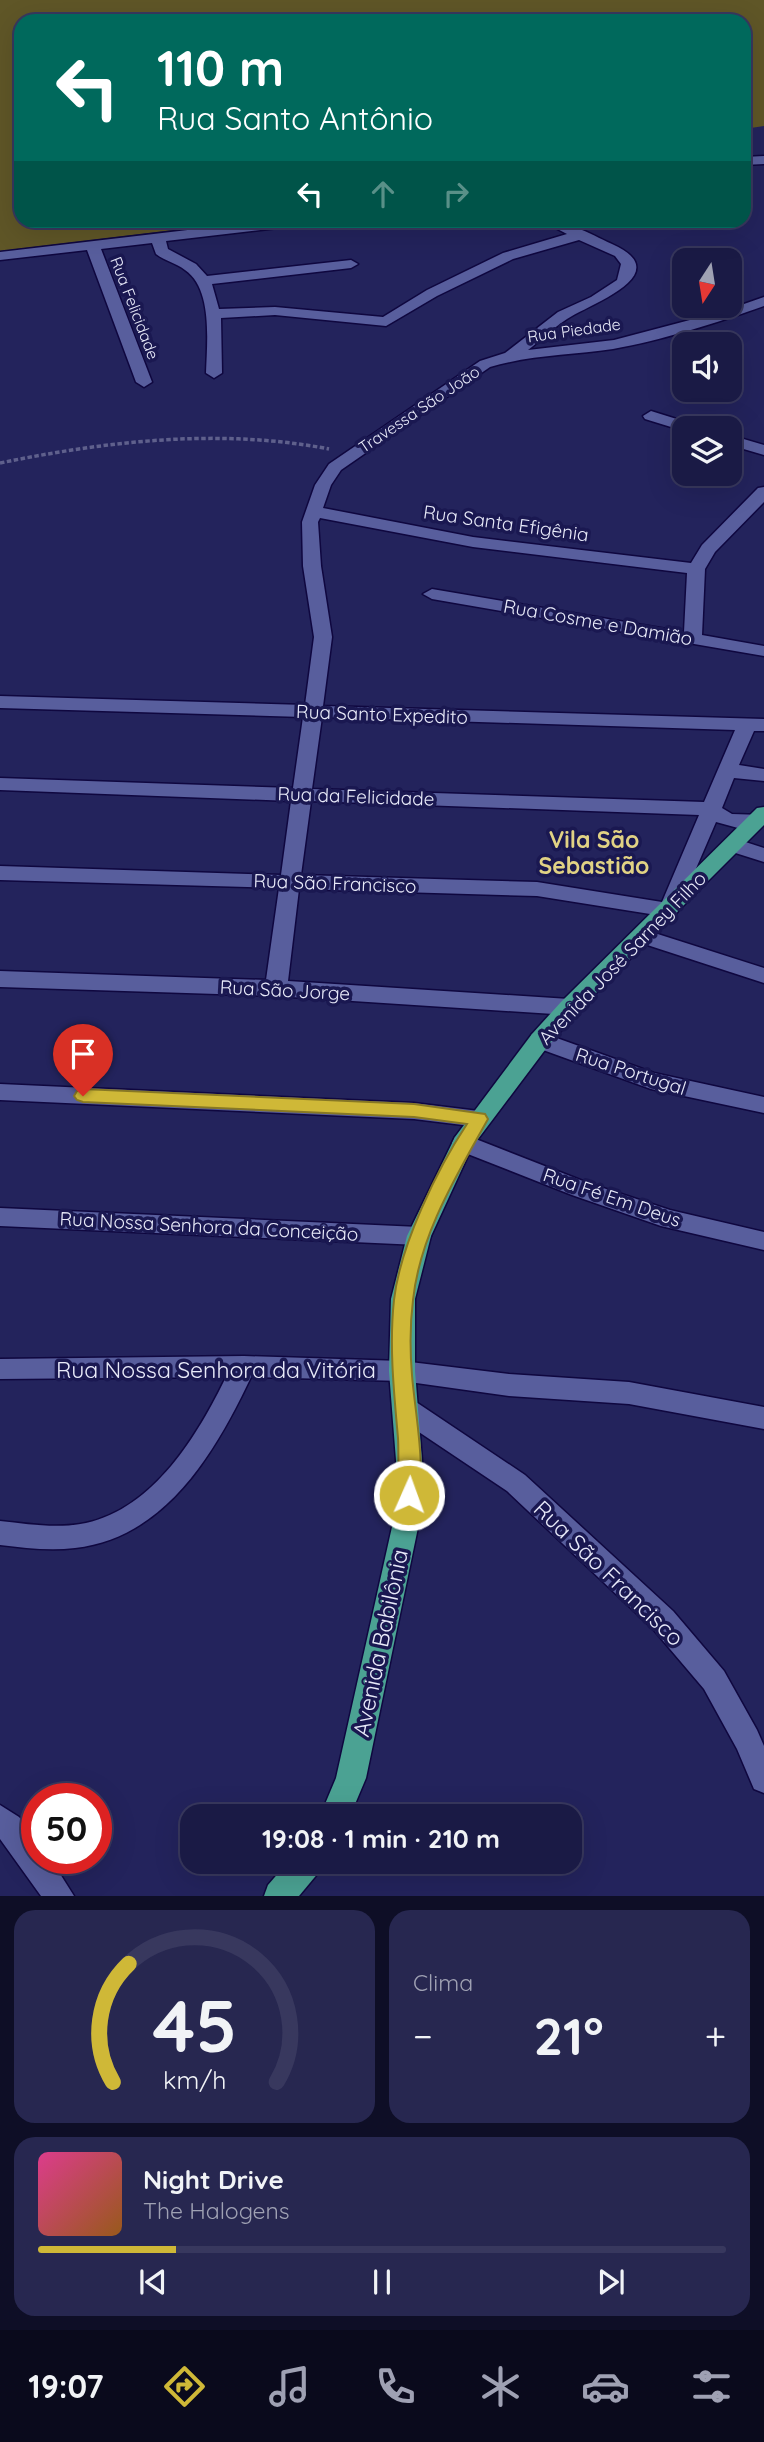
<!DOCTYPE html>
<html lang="pt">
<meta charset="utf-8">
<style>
:root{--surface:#1a1a45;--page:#272750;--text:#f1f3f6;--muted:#9fa1b3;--line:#38385e;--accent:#cfb837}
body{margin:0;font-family:Quicksand,sans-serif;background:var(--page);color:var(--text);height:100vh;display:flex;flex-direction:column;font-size:26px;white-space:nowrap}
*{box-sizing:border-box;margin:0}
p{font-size:23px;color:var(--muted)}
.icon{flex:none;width:38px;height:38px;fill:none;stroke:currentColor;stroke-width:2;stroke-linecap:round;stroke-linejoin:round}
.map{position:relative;height:1896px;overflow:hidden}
.side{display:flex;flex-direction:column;gap:14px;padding:14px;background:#0e0e26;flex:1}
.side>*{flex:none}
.top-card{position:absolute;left:14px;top:14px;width:737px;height:214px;border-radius:21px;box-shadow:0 7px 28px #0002,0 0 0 2px var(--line);background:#00695c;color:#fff;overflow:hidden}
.needle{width:46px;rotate:192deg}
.tools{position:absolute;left:672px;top:248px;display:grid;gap:14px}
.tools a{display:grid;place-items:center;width:70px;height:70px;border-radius:14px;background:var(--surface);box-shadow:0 7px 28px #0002,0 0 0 2px var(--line);font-size:35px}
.speed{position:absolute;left:21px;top:1783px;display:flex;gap:14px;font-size:35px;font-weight:700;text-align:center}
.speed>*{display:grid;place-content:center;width:91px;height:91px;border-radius:50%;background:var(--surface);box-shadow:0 7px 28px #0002,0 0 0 2px var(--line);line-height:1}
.speed .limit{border:10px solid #d22;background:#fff;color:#111}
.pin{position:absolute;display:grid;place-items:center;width:60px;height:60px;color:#fff;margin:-72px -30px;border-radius:50% 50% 50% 0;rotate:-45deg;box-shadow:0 0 7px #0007}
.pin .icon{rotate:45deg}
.me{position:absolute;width:77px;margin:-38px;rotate:2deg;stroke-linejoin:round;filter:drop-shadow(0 0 5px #0008)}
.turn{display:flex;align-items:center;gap:24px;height:147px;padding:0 28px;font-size:32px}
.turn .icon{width:91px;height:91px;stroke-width:2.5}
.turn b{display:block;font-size:49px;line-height:60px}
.lanes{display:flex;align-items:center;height:66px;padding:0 28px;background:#0003;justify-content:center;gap:35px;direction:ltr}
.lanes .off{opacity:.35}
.big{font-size:52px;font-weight:700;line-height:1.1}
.side .tile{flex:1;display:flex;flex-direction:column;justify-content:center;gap:10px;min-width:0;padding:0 24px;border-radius:21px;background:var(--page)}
.side .dial{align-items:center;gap:0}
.dial svg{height:182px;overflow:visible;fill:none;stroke:var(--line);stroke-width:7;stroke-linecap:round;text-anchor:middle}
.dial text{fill:var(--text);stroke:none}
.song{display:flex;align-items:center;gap:21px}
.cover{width:84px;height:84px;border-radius:10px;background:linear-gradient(135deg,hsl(330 70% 55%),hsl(30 70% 35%))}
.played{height:7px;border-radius:4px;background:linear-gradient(90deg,var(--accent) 20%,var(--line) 20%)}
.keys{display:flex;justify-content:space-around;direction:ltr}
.heat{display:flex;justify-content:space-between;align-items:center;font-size:38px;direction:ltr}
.side .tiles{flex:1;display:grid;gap:14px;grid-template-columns:1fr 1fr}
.tile:last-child{grid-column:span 2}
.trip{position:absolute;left:180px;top:1804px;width:402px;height:70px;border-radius:21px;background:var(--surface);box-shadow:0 7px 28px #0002,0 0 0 2px var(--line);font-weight:700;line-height:70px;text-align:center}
.dock{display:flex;height:112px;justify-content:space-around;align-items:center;background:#0a0a1c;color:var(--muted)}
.dock .icon{width:49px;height:49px}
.dock .on{color:var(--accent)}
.dock b{font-size:32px;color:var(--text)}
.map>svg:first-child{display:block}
</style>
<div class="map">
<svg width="764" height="1896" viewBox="0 0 764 1896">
<rect width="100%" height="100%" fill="#23235c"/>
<polygon fill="#5f5627" points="0,0 764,0 764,126 744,129 744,21 21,21 21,220 249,221 0,251"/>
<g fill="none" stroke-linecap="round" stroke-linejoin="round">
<defs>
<g id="minor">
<polygon points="764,156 764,164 744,165 744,157"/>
<path d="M272,220H320L313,224L166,241L168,249L196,264L207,276L351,260L358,264L351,268L212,284L219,309L275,307L383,317L427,290L503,253L567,234L540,220C567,220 588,233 612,244C679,274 589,304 567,319C553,328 541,340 528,350L614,340L724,311L764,297V306C720,322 659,341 613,349C572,355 530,355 490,367L341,470L331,485L323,508L473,537L691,563L702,545L758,488L764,487V502L715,552L705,569L702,635L764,646V656L432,599L423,594L432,589L684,632L687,573L473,547L320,518L318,522L321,566L332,637L323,706L764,719V731H754L739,765L764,769V781L734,778L722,808L732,814L764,815V825L738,828L716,822L676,915L669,917L537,896L299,889L288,981L569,999L577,1002L580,1007L577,1012L569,1015L276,996L0,987V971L266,980L279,888L0,880V866L281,875L291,801L0,790V778L293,788L303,717L0,708V696L305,705L314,637L303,566L302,522L315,485L329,464L480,361L505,353L558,312L591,297L617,280L621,264L615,256L579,240L513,259L437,296L386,326L275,315L221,318L222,373L214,378L206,373C207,342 213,289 185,270C176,263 165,261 156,254L152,243L101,249L152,382L144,387L136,382L87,250L0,260V252ZM322,717L735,730L704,802L312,789ZM311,801L699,815L662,902L537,882L301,875Z"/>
<polygon points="651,411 699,426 701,429 684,429 684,431 645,419 643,416"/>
<polygon points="730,435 764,445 764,455 730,445"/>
<polygon points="733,838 764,848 764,862 726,850 723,845 726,840"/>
<polygon points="642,929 764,968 764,983 635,941 632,936 635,931"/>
<polygon points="540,1032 654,1073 764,1097 764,1113 651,1089 532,1046 529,1040 532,1034"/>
<polygon points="0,1084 414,1103 479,1111 487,1113 490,1119 487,1125 479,1127 414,1119 0,1100"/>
<polygon points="463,1134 588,1183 670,1210 764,1232 764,1250 661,1226 572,1195 455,1149 452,1143 455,1137"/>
<polygon points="0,1208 419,1227 427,1229 431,1236 427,1243 419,1245 0,1226"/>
<path d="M244,1356L402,1361L509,1374L629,1382L764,1407V1429L629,1404L509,1396L402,1381L251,1377C216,1451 166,1538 75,1548C50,1551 25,1548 0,1545V1521C28,1524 58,1529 86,1523C154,1508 198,1435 226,1377L0,1379V1359Z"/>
<polygon points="407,1399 416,1402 525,1475 673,1611 724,1671 757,1730 764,1746 764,1793 754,1789 737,1749 704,1689 653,1629 507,1491 398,1418 394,1410 398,1402"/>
<polygon points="0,1805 19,1817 37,1840 37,1858 50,1858 74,1896 41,1896 0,1839"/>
</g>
<g id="major">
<polygon points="764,807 764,825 577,1012 548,1046 472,1147 431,1236 415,1299 415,1371 423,1473 420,1518 366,1778 350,1816 320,1816 336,1778 394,1518 397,1473 389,1371 391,1299 407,1236 455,1137 532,1034 561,1002 757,808"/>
<polygon points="288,1862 323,1862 319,1872 299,1896 264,1896 268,1885"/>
</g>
</defs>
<use href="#minor" stroke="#0f073f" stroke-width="3"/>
<use href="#major" stroke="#0f073f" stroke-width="3"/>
<path stroke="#5f608c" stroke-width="3.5" stroke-dasharray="4.5 2.5" stroke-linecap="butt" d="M0,463C108,441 220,428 329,449"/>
<use href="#minor" fill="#585e9d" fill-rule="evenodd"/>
<use href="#major" fill="#4ba293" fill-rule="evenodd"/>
</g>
<path fill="#cfb837" stroke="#877824" stroke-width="2" d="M83,1089L414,1104L485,1114L488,1119C457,1175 420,1234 413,1300C410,1324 410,1351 412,1375C414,1405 428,1477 416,1502L409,1504L402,1502C397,1492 399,1453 398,1438C394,1393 389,1346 394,1300C400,1246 437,1169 467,1124L414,1117L83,1102L77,1100L74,1096L77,1091Z"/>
<g text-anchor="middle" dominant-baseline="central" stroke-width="7" stroke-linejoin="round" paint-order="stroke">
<g font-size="16" fill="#e8eaf9" stroke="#1a1851">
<text transform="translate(135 308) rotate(69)">Rua Felicidade</text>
<text transform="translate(574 330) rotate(-8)">Rua Piedade</text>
<text transform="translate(419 409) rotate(-34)">Travessa São João</text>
</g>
<g font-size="19" fill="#e8eaf9" stroke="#1a1851">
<text transform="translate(506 523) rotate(8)">Rua Santa Efigênia</text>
<text transform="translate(598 622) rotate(10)">Rua Cosme e Damião</text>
<text transform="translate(382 714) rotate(2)">Rua Santo Expedito</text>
<text transform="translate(356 796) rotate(2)">Rua da Felicidade</text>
<text transform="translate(335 883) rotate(2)">Rua São Francisco</text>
<text transform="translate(622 958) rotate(-46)">Avenida José Sarney Filho</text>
<text transform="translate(285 990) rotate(3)">Rua São Jorge</text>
<text transform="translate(631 1071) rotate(18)">Rua Portugal</text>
<text transform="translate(612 1197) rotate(19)">Rua Fé Em Deus</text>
<text transform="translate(209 1226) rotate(3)">Rua Nossa Senhora da Conceição</text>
</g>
<g font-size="23" font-weight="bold" fill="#e1d284" stroke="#1a1851">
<text x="594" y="839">Vila São<tspan x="594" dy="26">Sebastião</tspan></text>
</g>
<g font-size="23" fill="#e8eaf9" stroke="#1a1851">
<text x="216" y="1369">Rua Nossa Senhora da Vitória</text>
<text transform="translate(609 1573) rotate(44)">Rua São Francisco</text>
<text transform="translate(380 1643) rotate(-78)">Avenida Babilônia</text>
</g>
</g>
</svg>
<div class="tools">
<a><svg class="needle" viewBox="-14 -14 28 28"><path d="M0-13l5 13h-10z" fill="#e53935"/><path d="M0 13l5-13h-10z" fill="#9fa1b3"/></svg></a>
<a><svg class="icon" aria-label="sound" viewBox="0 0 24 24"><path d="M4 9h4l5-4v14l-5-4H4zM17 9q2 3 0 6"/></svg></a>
<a><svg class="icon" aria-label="layers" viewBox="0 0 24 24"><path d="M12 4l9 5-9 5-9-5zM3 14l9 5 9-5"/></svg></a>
</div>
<div class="speed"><div class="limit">50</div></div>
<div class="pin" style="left:83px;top:1096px;background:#d93025"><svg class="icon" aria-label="arrive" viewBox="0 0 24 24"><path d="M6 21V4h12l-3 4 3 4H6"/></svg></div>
<svg class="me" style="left:409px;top:1495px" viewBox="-20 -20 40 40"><circle r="17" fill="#cfb837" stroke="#fff" stroke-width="3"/><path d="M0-11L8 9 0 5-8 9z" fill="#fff"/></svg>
<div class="trip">19:08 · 1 min · 210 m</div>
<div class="top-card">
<div class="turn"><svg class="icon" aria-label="left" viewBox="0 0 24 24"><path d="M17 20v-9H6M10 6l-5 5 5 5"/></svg><div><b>110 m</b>Rua Santo Antônio</div></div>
<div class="lanes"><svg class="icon" aria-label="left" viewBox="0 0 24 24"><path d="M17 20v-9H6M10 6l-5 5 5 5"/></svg><svg class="icon off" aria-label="ahead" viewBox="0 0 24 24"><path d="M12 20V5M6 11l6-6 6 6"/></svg><svg class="icon off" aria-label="right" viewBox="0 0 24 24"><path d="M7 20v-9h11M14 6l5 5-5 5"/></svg></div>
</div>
</div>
<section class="side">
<div class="tiles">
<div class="tile dial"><svg viewBox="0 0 100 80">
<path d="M14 69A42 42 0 1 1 86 69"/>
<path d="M14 69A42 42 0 0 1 21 17" stroke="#cfb837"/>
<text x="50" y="56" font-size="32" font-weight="700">45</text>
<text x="50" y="72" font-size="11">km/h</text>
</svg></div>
<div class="tile"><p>Clima</p>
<div class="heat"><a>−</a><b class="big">21°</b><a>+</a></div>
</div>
<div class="tile">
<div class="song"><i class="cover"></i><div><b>Night Drive</b><p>The Halogens</p></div></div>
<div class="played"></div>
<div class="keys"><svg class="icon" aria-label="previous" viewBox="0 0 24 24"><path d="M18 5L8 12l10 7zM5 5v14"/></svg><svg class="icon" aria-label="pause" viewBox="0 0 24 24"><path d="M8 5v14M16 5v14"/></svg><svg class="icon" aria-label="next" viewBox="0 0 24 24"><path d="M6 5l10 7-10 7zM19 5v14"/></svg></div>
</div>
</div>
</section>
<nav class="dock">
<b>19:07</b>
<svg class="icon on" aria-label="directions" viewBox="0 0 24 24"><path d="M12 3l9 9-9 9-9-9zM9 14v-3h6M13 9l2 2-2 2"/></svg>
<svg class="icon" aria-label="music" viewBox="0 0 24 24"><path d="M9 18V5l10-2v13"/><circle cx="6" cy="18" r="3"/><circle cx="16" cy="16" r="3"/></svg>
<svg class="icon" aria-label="phone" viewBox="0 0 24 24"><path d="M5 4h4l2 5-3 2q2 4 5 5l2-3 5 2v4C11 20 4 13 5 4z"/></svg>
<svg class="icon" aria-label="climate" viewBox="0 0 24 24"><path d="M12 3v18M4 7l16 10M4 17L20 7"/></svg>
<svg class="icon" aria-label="car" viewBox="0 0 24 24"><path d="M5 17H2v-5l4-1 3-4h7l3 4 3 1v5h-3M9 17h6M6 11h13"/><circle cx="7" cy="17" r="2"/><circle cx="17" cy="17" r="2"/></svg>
<svg class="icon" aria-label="filters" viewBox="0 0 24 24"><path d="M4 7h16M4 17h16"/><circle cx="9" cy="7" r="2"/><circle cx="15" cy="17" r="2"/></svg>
</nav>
